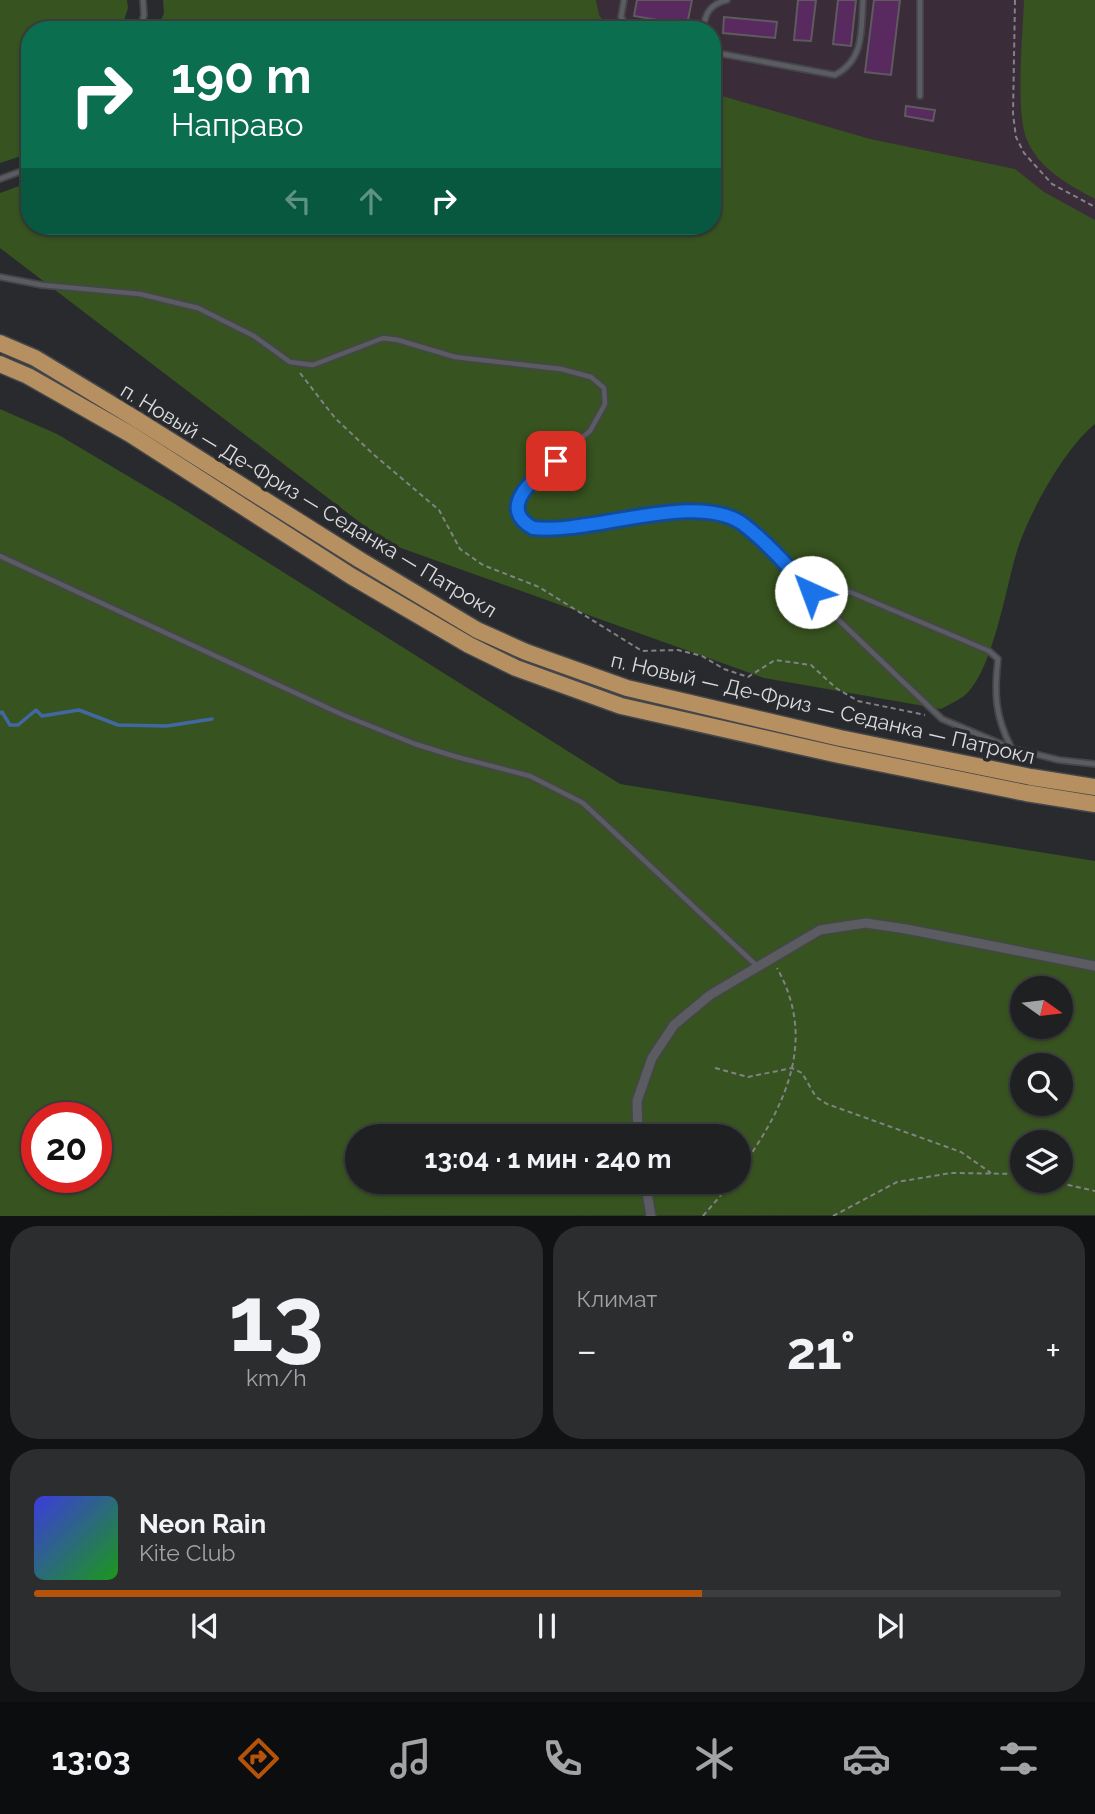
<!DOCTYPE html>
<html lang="ru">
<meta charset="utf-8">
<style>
:root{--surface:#1e2022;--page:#2b2d2f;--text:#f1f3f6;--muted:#a1a3a5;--line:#3c3e40;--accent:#b45309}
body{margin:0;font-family:Raleway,sans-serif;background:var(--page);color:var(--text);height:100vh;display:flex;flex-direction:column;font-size:26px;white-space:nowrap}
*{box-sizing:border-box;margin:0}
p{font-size:23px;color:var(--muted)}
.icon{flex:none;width:38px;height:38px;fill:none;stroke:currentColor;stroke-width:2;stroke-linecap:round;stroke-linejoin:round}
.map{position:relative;height:1216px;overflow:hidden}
.details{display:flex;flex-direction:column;gap:10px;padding:10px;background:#101213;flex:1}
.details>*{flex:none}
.top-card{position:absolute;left:21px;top:21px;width:700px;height:214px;border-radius:28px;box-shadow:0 2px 5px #0004,0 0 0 2px var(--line);background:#0b6e4f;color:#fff;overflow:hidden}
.needle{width:46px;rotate:104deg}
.tools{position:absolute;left:1010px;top:976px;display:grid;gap:14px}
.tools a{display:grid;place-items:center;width:63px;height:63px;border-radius:50%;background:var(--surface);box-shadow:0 2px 5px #0004,0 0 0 2px var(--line);font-size:35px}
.speed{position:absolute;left:21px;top:1102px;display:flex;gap:14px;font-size:35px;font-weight:700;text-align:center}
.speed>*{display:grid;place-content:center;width:91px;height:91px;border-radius:50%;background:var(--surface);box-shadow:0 2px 5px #0004,0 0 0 2px var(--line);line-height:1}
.speed .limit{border:10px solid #d22;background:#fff;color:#111}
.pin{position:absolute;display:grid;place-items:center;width:60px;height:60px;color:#fff;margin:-30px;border-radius:14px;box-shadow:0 4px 10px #0006}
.me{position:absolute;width:77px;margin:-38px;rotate:317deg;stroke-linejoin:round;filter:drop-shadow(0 0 5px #0008)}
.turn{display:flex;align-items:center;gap:24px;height:147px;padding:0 35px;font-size:32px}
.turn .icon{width:91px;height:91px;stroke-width:2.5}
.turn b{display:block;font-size:49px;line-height:60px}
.lanes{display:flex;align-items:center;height:66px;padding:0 35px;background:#0003;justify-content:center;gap:35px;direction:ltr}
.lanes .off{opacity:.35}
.big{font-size:52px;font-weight:700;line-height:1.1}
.details .tile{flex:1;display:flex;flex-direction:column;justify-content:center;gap:10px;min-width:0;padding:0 24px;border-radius:28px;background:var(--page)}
.details .dial{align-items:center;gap:0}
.dial b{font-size:91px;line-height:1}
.song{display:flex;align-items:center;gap:21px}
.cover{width:84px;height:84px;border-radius:10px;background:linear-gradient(135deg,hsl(240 70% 55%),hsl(120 70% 35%))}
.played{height:7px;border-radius:4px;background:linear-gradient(90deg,var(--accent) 65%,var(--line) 65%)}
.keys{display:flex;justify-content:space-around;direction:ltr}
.heat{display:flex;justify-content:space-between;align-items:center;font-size:38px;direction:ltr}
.details .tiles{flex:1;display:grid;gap:10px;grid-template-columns:1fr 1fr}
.tile:last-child{grid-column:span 2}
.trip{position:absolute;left:345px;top:1124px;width:406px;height:70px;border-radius:35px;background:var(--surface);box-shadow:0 2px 5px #0004,0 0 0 2px var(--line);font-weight:700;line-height:70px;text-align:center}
.dock{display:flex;height:112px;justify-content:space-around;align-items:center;background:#0c0d0e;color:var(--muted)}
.dock .icon{width:49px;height:49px}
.dock .on{color:var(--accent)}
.dock b{font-size:32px;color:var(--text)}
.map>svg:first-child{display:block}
</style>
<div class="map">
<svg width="1095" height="1216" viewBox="0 0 1095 1216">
<rect width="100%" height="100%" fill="#282a2e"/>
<polygon fill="#3a2c39" points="597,0 1095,0 1095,299 712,100 712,30 593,30"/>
<g fill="#37531f" fill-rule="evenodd">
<polygon points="0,0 127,0 128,8 121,30 30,30 30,153 0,163"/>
<polygon points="163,0 596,0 599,15 610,30 157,30 164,13"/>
<path d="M1024,0H1095V199C1069,185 1039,169 1027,140C1015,113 1023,33 1024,0Z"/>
<path d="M712,93L870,139L1015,169L1044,192L1095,220V424C1064,449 1029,513 1017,551C1006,586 993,673 964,696C957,701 948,705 941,709L764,678L387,543L0,248V193L30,182V226H712Z"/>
<path d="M0,409L57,434L175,504L620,784L1095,861V1215L0,1216ZM1022,989H1060V1027H1022ZM1022,1066H1060V1104H1022ZM37,1118H96V1178H37ZM357,1136H738V1181H357ZM1022,1143H1060V1181H1022Z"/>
</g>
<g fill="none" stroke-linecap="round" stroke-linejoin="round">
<polyline stroke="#4268a3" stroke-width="3.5" points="0,713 2,712 10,725 18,725 36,710 42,716 79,710 118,725 167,726 212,719"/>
</g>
<g fill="#582a5f" stroke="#5e5a5e" stroke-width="2">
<polygon points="637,0 692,0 687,25 634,16"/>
<polygon points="798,0 816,0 811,41 794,40"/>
<polygon points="838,0 856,0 851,46 833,44"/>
<polygon points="874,0 900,0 891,75 865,72"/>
<polygon points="724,17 777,22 775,38 723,33"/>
<polygon points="906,106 935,110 933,121 905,116"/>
</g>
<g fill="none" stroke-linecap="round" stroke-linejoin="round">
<defs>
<g id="service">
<polyline points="624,0 621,17 630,30"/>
<polyline points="140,30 144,15 143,0"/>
<path d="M703,30C705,13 710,4 727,0"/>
<path d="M712,52L835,75C865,59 861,30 863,0"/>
<polyline points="920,96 920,0"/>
<polyline points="0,179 30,168"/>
<polyline points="0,277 42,285 140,294 198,308 254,336 290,362 313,365 383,338 398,340 455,357 561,369 591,377 604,388 605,404 590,431 532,480 521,495 518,507 520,516 527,524 546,530 566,529 669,511 709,512 741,523 785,564 824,606 942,719 1011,748 1059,760 1095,764"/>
<polyline points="0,556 343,715 415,744 457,757 530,776 583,803 757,966"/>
<path d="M789,566L989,651L998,659C994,693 995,716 1011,747"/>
</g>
<g id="minor">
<polyline points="638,1136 637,1101 652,1058 674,1025 710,995 820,930 866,923 906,929 1095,966"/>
<polyline points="645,1181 651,1216"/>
</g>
<g id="trunk">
<polyline points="0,343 35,358 136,419 360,560 477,630 526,652 627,688 840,738 1031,777 1095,787"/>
<polyline points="0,364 28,376 130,434 351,576 469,645 516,668 621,706 839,755 1026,793 1095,804"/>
</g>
</defs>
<use href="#service" stroke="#45464a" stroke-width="8"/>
<use href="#minor" stroke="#45464a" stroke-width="12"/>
<use href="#trunk" stroke="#45464a" stroke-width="19"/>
<g stroke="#818285" stroke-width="2" stroke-dasharray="5 3.5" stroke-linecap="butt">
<polyline points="1015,0 1013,114 1016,137 1024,153 1052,184 1095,207"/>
<polyline points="300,373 335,418 372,453 439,510 460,549 483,565 539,587 642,651 678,650 702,656 724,669 748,677 775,660 811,665 836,688 858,701 925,715"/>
<polyline points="715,1068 748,1077 792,1068 802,1073 816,1097 827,1104 961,1152 991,1173"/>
<path d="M738,1173C783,1110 819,1043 777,968"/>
<polyline points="1051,1181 1095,1191"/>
<polyline points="703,1216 733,1181"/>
<polyline points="833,1216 897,1182 951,1173 1022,1174"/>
</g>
<use href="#service" stroke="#5a5c61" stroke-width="4.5"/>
<use href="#minor" stroke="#5a5c61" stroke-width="9"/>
<use href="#trunk" stroke="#b69061" stroke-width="16"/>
</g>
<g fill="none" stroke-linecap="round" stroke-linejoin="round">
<defs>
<path id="route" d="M556,461C537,476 495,507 533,528C591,535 696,490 743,524C768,543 790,569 811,592"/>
</defs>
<use href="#route" stroke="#114b97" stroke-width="18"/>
<use href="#route" stroke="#1a73e8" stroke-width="12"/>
</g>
<g text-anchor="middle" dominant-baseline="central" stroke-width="7" stroke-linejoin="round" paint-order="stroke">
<g font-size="21" fill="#dadbdd" stroke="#282a2e">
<text transform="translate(309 500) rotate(31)">п. Новый — Де-Фриз — Седанка — Патрокл</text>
<text transform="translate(823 708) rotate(13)">п. Новый — Де-Фриз — Седанка — Патрокл</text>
</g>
</g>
</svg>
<div class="tools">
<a><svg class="needle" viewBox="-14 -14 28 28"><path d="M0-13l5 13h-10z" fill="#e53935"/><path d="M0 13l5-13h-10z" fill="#a1a3a5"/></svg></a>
<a><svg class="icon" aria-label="search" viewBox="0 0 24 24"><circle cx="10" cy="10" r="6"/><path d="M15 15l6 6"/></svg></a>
<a><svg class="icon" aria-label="layers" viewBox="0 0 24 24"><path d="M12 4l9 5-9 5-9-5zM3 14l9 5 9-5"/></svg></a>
</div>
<div class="speed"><div class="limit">20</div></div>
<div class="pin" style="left:556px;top:461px;background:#d93025"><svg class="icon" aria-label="arrive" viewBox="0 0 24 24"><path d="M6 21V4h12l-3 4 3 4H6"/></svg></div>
<svg class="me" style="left:811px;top:592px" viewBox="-20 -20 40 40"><circle r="19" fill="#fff"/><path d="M0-13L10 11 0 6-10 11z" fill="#1a73e8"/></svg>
<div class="trip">13:04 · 1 мин · 240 m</div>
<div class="top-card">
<div class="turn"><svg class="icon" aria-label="right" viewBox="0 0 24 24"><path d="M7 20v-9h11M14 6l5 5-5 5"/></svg><div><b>190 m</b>Направо</div></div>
<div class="lanes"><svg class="icon off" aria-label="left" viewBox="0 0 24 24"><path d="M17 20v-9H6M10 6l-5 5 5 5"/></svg><svg class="icon off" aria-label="ahead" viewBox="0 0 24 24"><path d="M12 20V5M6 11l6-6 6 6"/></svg><svg class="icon" aria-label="right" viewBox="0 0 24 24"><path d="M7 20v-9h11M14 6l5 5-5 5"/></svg></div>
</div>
</div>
<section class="details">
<div class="tiles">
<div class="tile dial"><b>13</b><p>km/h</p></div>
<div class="tile"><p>Климат</p>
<div class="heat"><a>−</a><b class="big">21°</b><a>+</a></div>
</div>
<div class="tile">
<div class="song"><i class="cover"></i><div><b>Neon Rain</b><p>Kite Club</p></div></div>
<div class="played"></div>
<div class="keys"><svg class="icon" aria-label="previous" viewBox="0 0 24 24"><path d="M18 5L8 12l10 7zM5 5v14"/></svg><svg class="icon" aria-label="pause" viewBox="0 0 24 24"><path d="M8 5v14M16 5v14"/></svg><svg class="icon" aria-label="next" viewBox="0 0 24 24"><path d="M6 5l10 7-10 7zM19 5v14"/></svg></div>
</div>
</div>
</section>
<nav class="dock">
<b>13:03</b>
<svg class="icon on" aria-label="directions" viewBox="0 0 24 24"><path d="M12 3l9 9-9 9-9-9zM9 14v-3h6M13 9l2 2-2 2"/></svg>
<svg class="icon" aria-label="music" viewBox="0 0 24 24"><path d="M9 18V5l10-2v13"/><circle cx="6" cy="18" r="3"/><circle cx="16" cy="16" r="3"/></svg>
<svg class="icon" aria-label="phone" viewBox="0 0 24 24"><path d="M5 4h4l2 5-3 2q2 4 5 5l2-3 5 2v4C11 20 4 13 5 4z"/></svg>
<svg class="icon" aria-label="climate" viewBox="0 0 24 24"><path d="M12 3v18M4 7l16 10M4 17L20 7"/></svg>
<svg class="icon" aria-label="car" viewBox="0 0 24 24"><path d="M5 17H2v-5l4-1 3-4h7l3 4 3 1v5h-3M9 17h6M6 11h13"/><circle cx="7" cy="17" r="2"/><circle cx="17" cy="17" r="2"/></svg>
<svg class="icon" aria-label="filters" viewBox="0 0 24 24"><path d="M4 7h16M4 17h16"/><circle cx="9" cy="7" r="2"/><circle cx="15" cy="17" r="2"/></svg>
</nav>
